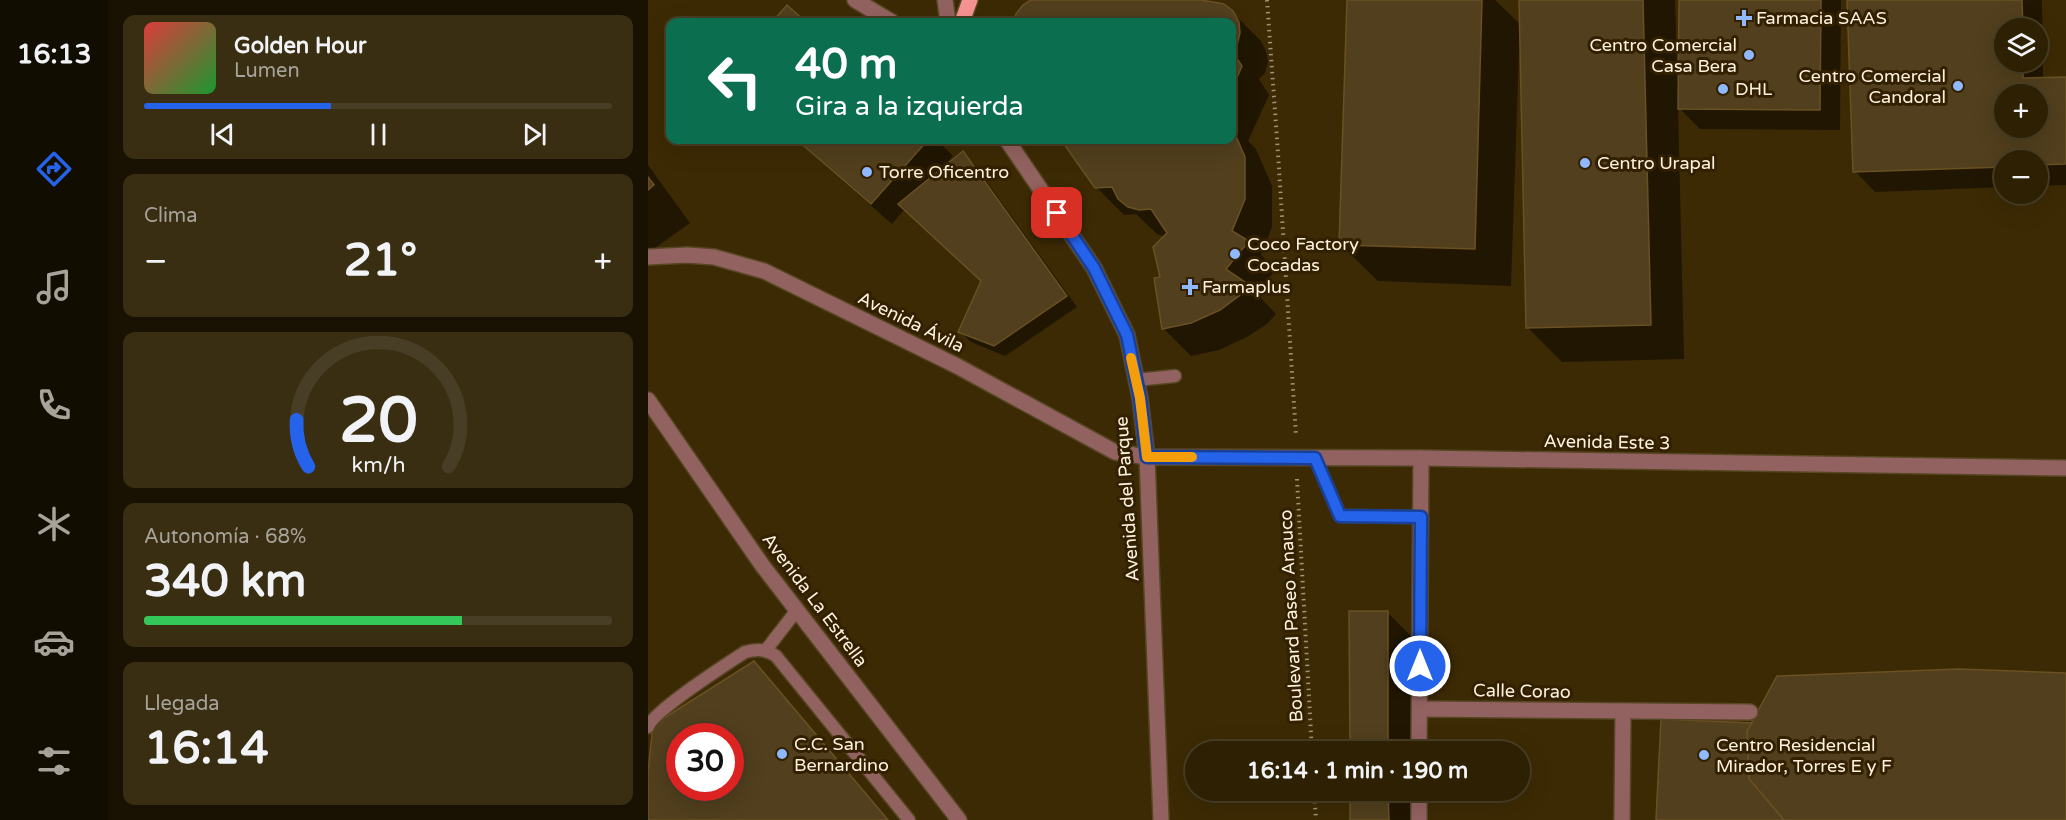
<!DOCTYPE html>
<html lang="es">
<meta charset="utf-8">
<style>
:root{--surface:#2d2003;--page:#392d12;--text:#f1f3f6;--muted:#a7a39a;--line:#483e25;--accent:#2563eb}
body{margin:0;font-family:"Varela Round",sans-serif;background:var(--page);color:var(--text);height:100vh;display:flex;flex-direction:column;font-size:22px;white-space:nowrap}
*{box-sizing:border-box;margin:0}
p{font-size:20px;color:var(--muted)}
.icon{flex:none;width:33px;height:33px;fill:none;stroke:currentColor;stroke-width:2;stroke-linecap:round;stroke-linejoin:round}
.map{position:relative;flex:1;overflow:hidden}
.drawer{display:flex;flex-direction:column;gap:15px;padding:15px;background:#191202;width:540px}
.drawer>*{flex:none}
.banner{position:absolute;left:18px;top:18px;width:570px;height:126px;border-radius:12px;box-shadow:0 6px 24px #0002,0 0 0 2px var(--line);background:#0b6e4f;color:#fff;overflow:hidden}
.buttons{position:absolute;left:1346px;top:18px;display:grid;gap:12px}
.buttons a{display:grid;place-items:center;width:54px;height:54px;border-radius:50%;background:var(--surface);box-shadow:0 6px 24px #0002,0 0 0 2px var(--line);font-size:30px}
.speed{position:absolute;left:18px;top:723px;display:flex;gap:12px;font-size:30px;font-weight:700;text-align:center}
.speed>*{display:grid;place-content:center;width:78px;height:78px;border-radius:50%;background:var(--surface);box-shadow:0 6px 24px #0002,0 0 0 2px var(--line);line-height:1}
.speed .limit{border:9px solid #d22;background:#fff;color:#111}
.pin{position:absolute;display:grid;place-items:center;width:51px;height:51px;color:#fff;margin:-26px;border-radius:12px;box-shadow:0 3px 9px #0006}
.me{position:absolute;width:66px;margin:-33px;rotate:0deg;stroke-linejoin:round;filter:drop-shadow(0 0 4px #0008)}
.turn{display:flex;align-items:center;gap:21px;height:126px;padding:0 30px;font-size:27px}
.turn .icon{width:78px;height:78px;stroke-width:2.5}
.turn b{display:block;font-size:42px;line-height:51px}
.big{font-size:45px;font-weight:700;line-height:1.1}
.drawer .widget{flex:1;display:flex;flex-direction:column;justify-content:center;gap:9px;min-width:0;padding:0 21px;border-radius:12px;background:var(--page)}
.drawer .dial{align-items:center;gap:0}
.dial svg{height:156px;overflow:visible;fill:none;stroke:var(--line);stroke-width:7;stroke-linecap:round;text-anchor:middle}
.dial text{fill:var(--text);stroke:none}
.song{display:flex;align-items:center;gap:18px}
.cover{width:72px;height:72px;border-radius:9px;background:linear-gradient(135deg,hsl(0 70% 55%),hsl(130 70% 35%))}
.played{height:6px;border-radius:3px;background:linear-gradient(90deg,var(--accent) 40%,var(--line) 40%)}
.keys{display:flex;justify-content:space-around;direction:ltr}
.heat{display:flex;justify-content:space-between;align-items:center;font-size:33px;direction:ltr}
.charge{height:9px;border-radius:4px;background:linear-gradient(90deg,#34c759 68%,var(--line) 0)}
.trip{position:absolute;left:537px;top:741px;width:345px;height:60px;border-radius:30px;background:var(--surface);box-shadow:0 6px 24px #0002,0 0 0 2px var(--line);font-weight:700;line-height:60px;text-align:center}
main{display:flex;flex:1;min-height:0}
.tab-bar{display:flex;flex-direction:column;width:108px;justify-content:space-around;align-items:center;background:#120d01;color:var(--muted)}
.tab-bar .icon{width:42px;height:42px}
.tab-bar .current{color:var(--accent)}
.tab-bar b{font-size:27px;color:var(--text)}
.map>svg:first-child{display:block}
</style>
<main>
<nav class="tab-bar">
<b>16:13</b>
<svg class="icon current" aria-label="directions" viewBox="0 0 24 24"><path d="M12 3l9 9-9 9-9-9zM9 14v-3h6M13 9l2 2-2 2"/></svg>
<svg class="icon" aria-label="music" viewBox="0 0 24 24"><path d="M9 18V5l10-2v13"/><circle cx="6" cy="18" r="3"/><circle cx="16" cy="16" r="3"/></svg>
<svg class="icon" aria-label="phone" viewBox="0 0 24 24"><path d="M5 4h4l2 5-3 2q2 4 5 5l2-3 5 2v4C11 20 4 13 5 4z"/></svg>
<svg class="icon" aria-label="climate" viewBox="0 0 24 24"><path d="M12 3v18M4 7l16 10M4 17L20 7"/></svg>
<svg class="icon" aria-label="car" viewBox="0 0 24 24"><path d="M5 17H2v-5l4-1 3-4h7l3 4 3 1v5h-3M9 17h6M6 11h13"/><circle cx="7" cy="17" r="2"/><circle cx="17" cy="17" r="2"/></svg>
<svg class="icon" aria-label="filters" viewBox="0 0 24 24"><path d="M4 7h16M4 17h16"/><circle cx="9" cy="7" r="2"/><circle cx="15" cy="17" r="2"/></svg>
</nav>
<section class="drawer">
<div class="widget">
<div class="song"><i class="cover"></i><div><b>Golden Hour</b><p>Lumen</p></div></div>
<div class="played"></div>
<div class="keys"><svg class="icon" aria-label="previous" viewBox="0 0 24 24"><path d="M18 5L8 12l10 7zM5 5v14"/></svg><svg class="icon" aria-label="pause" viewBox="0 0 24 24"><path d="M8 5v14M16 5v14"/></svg><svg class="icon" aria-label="next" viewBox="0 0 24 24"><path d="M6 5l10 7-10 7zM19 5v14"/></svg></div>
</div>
<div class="widget"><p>Clima</p>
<div class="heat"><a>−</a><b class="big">21°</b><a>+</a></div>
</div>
<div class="widget dial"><svg viewBox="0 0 100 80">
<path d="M14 69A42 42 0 1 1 86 69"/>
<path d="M14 69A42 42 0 0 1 8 45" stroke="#2563eb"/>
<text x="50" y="56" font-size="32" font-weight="700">20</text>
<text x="50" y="72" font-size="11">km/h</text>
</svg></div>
<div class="widget"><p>Autonomía · 68%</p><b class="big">340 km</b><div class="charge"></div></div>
<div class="widget"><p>Llegada</p><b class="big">16:14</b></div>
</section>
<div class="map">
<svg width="1418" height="820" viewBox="0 0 1418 820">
<rect width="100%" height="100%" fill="#3c2a04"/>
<g fill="#0007" fill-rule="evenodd">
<polygon points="401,0 556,0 584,12 613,41 618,51 620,62 617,73 611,79 621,95 600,141 608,149 624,186 624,227 613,255 628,270 608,293 628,314 619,324 599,337 571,350 543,356 515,328 514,278 518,237 509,234 488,214 476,215 448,187 415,140 584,140 584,22 367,22 369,15"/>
<polygon points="700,0 847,0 873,25 872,0 1027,0 1029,64 1032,64 1033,0 1193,0 1192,130 1052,129 1030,107 1036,359 914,362 880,328 873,52 871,52 863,286 730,281 692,244"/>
<path d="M1201,0H1394L1395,79L1418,78V185L1389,186V160H1356V187L1227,192L1207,171ZM1356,28H1389V62H1356ZM1356,94H1389V128H1356Z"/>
<polygon points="148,140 289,140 305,156 293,169 295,170 315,153 326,164 429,307 357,356 323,342 312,331 334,281 257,209 244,224"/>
<polygon points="0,165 42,223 0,253"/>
<polygon points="739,612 776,649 777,752 703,752"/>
<path d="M111,668L239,820H0V787L6,726ZM32,736H82V788H32Z"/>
<polygon points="703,790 777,790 777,820 704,820"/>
</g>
<g fill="#513f1d" stroke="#6a5123" stroke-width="1.5" fill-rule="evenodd">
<polygon points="383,0 553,0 576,4 585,11 591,22 592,33 589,45 584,51 594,66 584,89 584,22 365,22 368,14 375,5"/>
<polygon points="699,0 834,0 827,249 691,245"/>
<polygon points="871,0 995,0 1003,325 878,328"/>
<polygon points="1031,0 1173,0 1172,110 1030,109"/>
<path d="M1199,0H1374L1375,28H1356V62H1375V78L1418,77V164L1389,165V160H1356V167L1205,172ZM1356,94H1389V128H1356Z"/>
<polygon points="139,5 158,22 124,22"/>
<polygon points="584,127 597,157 597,199 584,231 601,241 578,269 601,285 591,296 572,310 543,323 514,329 506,278 512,277 505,247 519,233 503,209 491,210 480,207 470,199 464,187 447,188 413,140 584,140"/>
<polygon points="149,140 280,140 223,204"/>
<polygon points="315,151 419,296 346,346 310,332 333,281 250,204"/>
<polygon points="0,177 6,185 0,190"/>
<polygon points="701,611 740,611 740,752 702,752"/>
<path d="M106,661L240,820H0V772L5,725ZM32,736H82V788H32Z"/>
<polygon points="1311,669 1418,673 1418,820 1136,820 1101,779 1099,731 1129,676"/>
<polygon points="1013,719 1104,723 1099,731 1101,779 1136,820 1008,820"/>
<polygon points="702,790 740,790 741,820 702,820"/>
</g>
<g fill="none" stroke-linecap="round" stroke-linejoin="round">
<defs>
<g id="lane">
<polyline points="488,380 527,376"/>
<polyline points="667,458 692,516 773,517"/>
<polyline points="118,650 149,610"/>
<path d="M0,727C5,711 79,664 97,652C110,649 117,649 128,656L261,820"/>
</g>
<g id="street">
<polyline points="207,0 244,22"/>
<polyline points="297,0 300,22"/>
<polyline points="359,140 446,268 479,335 492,398 499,457 513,820"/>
<polyline points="0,257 39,255 66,257 116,271 309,366 467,452 499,457 773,458 1418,468"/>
<polyline points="0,400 114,565 311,820"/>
<polyline points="772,709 1102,712"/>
<polyline points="771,752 773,458"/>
<polyline points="771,820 771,790"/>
<polyline points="974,820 975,711"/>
</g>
<polyline id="primary" points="314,22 322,0"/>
</defs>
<use href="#lane" stroke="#574623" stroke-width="15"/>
<use href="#street" stroke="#574623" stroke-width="18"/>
<use href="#primary" stroke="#574623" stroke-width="18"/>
<g stroke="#a29377" stroke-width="4" stroke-dasharray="1.5 4.5" stroke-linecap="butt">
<polyline points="619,0 630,153 648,436"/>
<polyline points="649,479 664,752"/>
<polyline points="666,790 668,820"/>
</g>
<use href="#lane" stroke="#926260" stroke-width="12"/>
<use href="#street" stroke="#926260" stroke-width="15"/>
<use href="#primary" stroke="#f59392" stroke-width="15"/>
</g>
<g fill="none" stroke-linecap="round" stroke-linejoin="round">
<defs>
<polyline id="route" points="409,213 446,268 479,335 492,398 499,457 667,458 692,516 773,517 772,666"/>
</defs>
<use href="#route" stroke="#184099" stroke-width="15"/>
<use href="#route" stroke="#2563eb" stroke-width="10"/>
<polyline stroke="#f59e0b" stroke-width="10" points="483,358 492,398 499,457 544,457"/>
</g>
<g fill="#90b8fd" stroke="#322000" stroke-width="2">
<path d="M1093 9h6v6h6v6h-6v6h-6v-6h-6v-6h6z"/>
<circle cx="1101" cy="55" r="6"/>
<circle cx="1310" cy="86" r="6"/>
<circle cx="1075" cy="89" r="6"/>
<circle cx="937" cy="163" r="6"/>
<circle cx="219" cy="172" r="6"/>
<circle cx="587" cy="254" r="6"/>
<path d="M539 278h6v6h6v6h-6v6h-6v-6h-6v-6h6z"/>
<circle cx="134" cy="754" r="6"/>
<circle cx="1056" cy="755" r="6"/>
</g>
<g text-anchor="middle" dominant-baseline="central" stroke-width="6" stroke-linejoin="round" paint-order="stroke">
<g font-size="18" fill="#fef2df" stroke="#322000" text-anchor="start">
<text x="1108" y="18">Farmacia SAAS</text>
<text x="1089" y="45" text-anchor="end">Centro Comercial<tspan x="1089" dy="21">Casa Bera</tspan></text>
<text x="1298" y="76" text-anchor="end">Centro Comercial<tspan x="1298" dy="21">Candoral</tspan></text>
<text x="1087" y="89">DHL</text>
<text x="949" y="163">Centro Urapal</text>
<text x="231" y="172">Torre Oficentro</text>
<text x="599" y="244">Coco Factory<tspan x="599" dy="21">Cocadas</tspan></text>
<text x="554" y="287">Farmaplus</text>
<text x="146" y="744">C.C. San<tspan x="146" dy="21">Bernardino</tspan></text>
<text x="1068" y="745">Centro Residencial<tspan x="1068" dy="21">Mirador, Torres E y F</tspan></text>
</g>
<g font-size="18" fill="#fef2df" stroke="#322000">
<text transform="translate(263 322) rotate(26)">Avenida Ávila</text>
<text transform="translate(959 442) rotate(1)">Avenida Este 3</text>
<text transform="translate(479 499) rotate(-94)">Avenida del Parque</text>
<text transform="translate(167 600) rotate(53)">Avenida La Estrella</text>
<text transform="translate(643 616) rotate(-93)">Boulevard Paseo Anauco</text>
<text transform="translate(874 691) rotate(1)">Calle Corao</text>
</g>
</g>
</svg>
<div class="buttons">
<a><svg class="icon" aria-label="layers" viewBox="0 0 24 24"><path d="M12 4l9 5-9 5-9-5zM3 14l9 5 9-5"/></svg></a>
<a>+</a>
<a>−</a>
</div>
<div class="speed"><div class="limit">30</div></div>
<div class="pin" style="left:409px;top:213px;background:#d93025"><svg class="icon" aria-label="arrive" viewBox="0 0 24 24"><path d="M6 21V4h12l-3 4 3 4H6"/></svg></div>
<svg class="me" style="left:772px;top:666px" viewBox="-20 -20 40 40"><circle r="17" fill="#2563eb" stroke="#fff" stroke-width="3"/><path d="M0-11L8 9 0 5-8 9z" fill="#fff"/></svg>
<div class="trip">16:14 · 1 min · 190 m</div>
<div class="banner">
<div class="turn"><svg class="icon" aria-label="left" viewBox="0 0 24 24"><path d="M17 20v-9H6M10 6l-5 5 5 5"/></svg><div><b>40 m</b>Gira a la izquierda</div></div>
</div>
</div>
</main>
